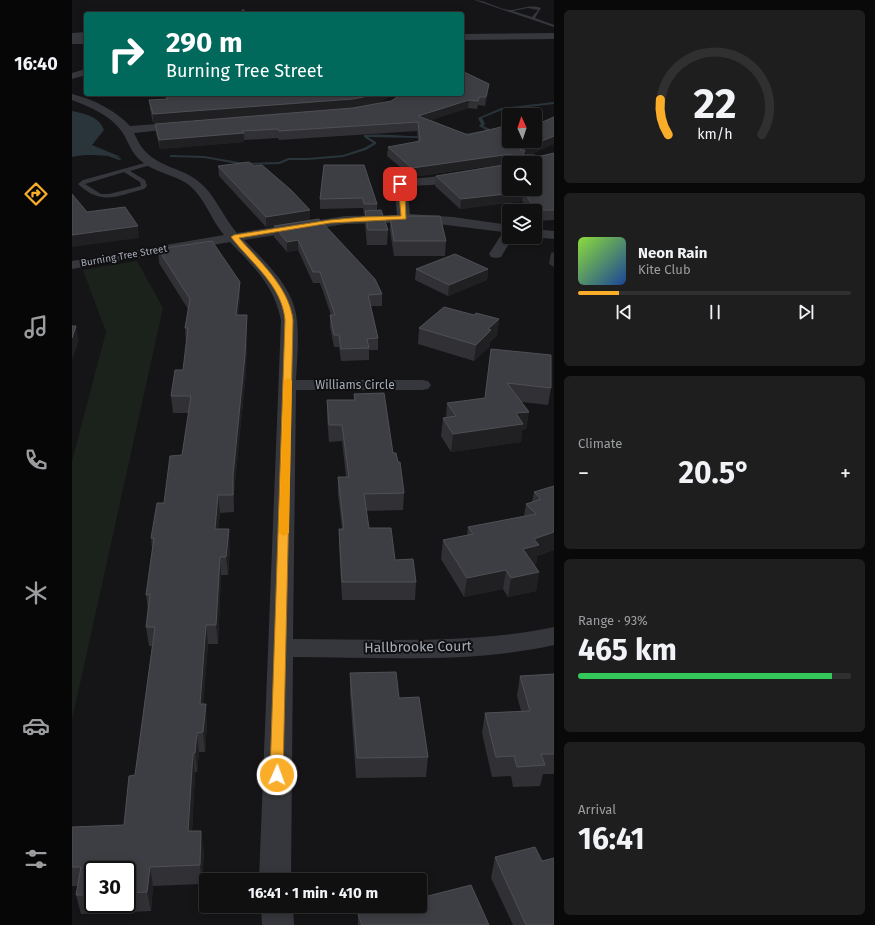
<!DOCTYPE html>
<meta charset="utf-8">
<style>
:root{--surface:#101011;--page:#1e1e1f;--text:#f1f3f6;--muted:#9c9d9f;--line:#303031;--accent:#faad29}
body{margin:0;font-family:"Fira Sans",sans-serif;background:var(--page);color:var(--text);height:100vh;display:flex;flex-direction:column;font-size:15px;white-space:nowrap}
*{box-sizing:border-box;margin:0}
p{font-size:13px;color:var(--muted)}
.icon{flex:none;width:22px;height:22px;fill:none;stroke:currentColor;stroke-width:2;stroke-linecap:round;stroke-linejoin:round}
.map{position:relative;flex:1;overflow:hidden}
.panel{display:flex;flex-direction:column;gap:10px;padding:10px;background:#090909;width:321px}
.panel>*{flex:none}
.guide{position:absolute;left:12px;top:12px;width:380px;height:84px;border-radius:4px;box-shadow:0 2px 10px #0003,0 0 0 1px var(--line);background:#00695c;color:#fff;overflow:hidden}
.needle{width:26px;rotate:357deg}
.buttons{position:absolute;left:430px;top:108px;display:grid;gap:8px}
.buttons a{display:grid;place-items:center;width:40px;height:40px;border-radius:4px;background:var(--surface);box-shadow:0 2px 10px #0003,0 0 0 1px var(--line);font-size:20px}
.speed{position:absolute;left:12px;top:861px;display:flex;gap:8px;font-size:20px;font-weight:700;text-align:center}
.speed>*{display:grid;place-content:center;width:52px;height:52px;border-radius:50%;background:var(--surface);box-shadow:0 2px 10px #0003,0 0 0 1px var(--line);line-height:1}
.speed .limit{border:2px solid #111;border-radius:6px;background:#fff;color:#111}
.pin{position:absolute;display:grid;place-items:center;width:34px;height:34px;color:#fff;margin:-17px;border-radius:8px;box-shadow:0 2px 6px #0006}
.me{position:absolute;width:44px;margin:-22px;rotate:2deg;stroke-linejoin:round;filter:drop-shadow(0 0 3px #0008)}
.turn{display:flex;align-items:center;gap:14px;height:84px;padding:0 16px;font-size:18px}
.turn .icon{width:52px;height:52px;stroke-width:2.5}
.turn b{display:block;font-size:28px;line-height:34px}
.big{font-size:30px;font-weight:700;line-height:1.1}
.panel .tile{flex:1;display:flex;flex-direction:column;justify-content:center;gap:6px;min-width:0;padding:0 14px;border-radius:6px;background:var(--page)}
.panel .dial{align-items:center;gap:0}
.dial svg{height:104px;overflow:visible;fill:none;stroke:var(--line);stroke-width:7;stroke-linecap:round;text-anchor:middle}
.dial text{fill:var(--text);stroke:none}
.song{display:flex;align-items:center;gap:12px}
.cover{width:48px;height:48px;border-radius:6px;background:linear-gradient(135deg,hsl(90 70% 55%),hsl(220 70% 35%))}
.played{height:4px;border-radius:2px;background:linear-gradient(90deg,var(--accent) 15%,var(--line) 15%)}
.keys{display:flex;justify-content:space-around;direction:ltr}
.heat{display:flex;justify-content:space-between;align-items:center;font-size:22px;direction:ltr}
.charge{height:6px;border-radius:3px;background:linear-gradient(90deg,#34c759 93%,var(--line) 0)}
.trip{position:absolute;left:127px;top:873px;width:228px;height:40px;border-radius:4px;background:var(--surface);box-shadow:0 2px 10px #0003,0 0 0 1px var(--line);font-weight:700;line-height:40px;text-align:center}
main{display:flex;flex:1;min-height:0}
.menu{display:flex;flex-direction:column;width:72px;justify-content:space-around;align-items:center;background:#060607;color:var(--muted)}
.menu .icon{width:28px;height:28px}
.menu .on{color:var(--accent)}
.menu b{font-size:18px;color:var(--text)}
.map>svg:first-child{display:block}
</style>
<main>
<nav class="menu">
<b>16:40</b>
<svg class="icon on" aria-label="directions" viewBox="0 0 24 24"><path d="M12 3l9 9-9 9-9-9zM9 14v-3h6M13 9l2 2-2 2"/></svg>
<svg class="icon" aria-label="music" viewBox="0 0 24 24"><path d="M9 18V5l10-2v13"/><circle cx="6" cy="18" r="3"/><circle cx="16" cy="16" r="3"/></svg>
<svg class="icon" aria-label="phone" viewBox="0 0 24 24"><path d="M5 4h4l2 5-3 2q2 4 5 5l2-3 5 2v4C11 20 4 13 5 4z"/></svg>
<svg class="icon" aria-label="climate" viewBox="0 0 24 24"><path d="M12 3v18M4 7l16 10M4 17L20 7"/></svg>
<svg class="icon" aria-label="car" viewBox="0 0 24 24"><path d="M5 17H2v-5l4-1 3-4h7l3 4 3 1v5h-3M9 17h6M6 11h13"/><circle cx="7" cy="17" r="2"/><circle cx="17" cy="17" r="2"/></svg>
<svg class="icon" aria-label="filters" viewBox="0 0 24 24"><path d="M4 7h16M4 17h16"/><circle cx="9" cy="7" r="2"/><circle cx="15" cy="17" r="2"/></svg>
</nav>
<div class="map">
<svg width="482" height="925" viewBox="0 0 482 925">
<rect width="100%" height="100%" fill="#151517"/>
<polygon fill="#1a221b" points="65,261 91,308 0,720 0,461 34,332 11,270"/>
<path fill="#2a343b" d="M0,111C13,114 27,116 32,130L20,145L49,157C33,156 16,153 0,157Z"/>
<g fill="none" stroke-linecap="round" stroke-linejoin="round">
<g fill="#2a343b" fill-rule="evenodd">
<polygon points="482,102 482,104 430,110 410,118 413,124 411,126 418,129 418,131 388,136 386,135 414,130 407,126 409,124 406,118 429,108"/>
<path d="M292,135C312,133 333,137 353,136L355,137L346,138L296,137L304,142V144L294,150L271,157L236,160H217L208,164L172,165L132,158L99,157L97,156L99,155L132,156L172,163L207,162L216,158H236L271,155L292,148L301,143L292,137Z"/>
<polygon points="33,153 35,153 50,159 47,160 33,155"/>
</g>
<g fill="#35373c" fill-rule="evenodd">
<path d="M402,0C414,0 428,10 438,10C450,9 458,4 469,8L463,18L482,25V27ZM456,8L466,10L460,17L441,11Z"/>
<polygon points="171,9 172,9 175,14 171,14 169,10"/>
<polygon points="338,12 341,14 337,14"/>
<path d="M80,161L83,163L82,164L58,171L73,180L75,186L72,189C45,196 29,206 6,184L11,180ZM52,172L68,182L69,186L37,194H29L13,184Z"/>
</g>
<g fill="#35373c" fill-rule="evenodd">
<polygon points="14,32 14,38 0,39 0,33"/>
<polygon points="14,69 14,75 0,79 0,73"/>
<path d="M0,94C21,99 43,110 58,126L111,122L115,123L116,125L111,128L62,133C65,139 68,146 73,151C87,167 110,168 126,181C143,194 151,217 165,233L273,216L325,215L322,185L326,180L360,177L437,164V172L360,185L335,186L338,214L381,217L437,225V237H441L429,257L424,258L419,257L417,254L431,232L350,222L273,224L172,240C193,262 223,288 225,321C227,340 225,360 224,380H350L356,381L359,385L356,389L350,390H224L221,639C307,639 398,645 482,627V645C398,664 307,657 221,657L219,880H187L209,320C202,285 182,267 158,242L0,269V261L152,235C139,220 133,198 117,185C102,174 82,173 68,160C60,153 57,144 52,135C41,116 20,108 0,100Z"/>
<polygon points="463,229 482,231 482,239 462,237"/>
<polygon points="189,906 221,906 222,925 190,925"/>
</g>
<g fill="#35373c" fill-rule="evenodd">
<polygon points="482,33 482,39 390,40 390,34"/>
<rect x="0" y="38" width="14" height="6"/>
</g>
</g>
<g fill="#313135" fill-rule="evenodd">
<polygon points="416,92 413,106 406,105 405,109 396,108 359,120 396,135 468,123 482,117 482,144 457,155 465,157 482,153 482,220 463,221 463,211 456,211 450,201 388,209 363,186 364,176 463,163 438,163 340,177 315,156 316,147 346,142 345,131 207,140 206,138 172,140 172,142 88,149 84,133 83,124 281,108 319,101"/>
<polygon points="92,94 322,94 309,102 281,108 81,123 78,109 77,100 94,99"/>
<polygon points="252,165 305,204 305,210 316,230 315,245 295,245 293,225 293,214 292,214 291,208 248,209 248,199"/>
<polygon points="146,166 182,166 238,210 238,220 194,227 147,176"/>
<polygon points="318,216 374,241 373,256 322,256 318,231"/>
<polygon points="247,219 310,294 310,306 299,306 306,338 306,350 297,350 297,360 269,361 267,347 262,347 258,327 258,315 259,315 248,283 241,283 226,250 215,252 202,237 202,226"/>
<path d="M86,249L168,282V297L166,315H175V331L174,372L162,492V512L148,513L146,529L158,547L156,575H149L146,644H136L131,704L135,723L133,752H127L125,772H123L120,831L132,850L130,884L81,886L79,911L9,914L4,895L6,886H0V827L52,825L63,775L80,646H77L74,627L76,609L74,595L80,549L79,538L110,455L117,413H101L99,396L111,370L114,344L113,328L116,309L87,263ZM21,870H55V904H21Z"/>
<polygon points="482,252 482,267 477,264 479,253"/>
<polygon points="344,269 416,269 415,280 376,296 343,280"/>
<polygon points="402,315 427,319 425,335 418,342 418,346 402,361 346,344 347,328"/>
<polygon points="419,349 479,388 476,405 450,402 457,412 454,429 450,430 449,442 379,452 369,436 371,418 374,417 375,403 413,398"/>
<polygon points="282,394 321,453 332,493 331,510 294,511 297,528 323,560 344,582 343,600 270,600 267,546 267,529 270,529 266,494 266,477 274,477 270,441 257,442 255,417 255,400 282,400"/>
<polygon points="482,486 482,550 465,556 464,564 462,565 467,572 464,591 436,597 431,589 392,597 369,559 371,540 395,535 396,527 452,516 454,504 460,502 462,492"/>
<polygon points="278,673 327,698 356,757 354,777 284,778 278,693"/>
<polygon points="482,674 482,774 471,774 468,786 441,787 439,776 420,777 410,733 413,713 449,711 445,696 448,676"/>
<polygon points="423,857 470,861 482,925 441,925 419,878"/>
<polygon points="286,914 417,925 286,925"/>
</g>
<g fill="#202023">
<polygon points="417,84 416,92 413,106 414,97"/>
<polygon points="306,94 322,94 309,102 281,108 81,123 81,114"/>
<polygon points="397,100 396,108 346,124 346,116"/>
<polygon points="172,133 172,142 88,149 87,140"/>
<polygon points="482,136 482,144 452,157 448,150"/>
<polygon points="439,154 438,163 340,177 340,168"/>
<polygon points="452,192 450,201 388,209 389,199"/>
<polygon points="238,210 238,220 194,227 194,217"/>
<polygon points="66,226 67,238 0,247 0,235"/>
<polygon points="226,240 226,250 215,252 215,242"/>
<polygon points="416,269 415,280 376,296 377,285"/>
<polygon points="168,282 168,297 165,331 164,315"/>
<polygon points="175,315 175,331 174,372 162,492 162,512 161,475"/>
<polygon points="427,319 425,335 418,342 418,346 402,361 404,345 416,329"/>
<polygon points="4,326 7,341 0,360 0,338"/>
<polygon points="457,412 454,429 450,430 449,442 379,452 381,434 444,413"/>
<polygon points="146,495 148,513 144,547 143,529"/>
<polygon points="157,529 158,547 156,575 154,557"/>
<polygon points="482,532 482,550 465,556 464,564 448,568 451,549 462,539"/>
<polygon points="148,557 149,575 146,644 144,625"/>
<polygon points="434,570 431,589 392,597 395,578"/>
<polygon points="467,572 464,591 436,597 439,578"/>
<polygon points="134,625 136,644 130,723 128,704"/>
<polygon points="134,704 135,723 133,752 131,732"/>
<polygon points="125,733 127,752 125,772 123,753"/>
<polygon points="121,753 123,772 119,851 116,831"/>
<polygon points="129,831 132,850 130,884 128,865"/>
<polygon points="78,867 81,886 79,911 75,892"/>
</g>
<g fill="#3d3e43" stroke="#4e5055">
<polygon points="390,71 417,84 414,97 407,97 406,101 397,100 346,116 396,135 437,125 437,141 463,141 463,121 468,123 482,117 482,136 448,150 453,150 451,155 463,155 465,157 482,153 482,210 464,210 452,192 389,199 364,176 437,164 437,189 463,189 463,163 438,163 439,154 340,168 316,147 348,141 346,122 207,131 206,129 170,131 172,133 87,140 83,124 281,108 319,101 330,94 390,94"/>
<polygon points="94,94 306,94 281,99 81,114 77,100 96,99"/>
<polygon points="177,162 182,166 190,165 219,190 238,210 194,217 146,166"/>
<polygon points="252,165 292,165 305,204 292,204 291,198 248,199"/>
<polygon points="0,194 15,212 53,207 66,226 0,235"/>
<polygon points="309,210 316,230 296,230 293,211"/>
<polygon points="318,216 368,216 374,241 322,241"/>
<polygon points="247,219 303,279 310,294 296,295 306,338 295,339 297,348 269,349 267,335 262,335 258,315 263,315 248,272 241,272 226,240 215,242 202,226"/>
<polygon points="140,241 168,282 164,315 175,315 173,355 161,475 161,495 146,495 143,529 157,529 154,557 148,557 144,625 134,625 128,704 134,704 131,732 125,733 123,753 121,753 116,831 129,831 128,865 78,867 75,892 55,893 55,870 21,870 21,895 4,895 9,867 0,867 0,827 52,825 57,776 63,775 83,627 74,627 78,594 74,595 82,538 79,538 85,503 92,503 98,456 110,455 119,396 99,396 103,370 111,370 116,328 113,328 118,299 86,249"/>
<polygon points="383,254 416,269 377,285 344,269"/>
<polygon points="372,307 402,315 404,313 427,319 416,329 419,330 404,345 347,328"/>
<polygon points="0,326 4,326 0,338"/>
<polygon points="419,349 479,355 479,388 435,383 457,412 444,413 451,424 381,434 371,418 384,416 375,403 413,398"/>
<polygon points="312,393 321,453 324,453 326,462 328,462 332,493 292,494 297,528 319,528 323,560 341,559 344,582 270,582 267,529 272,529 266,477 277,477 270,425 257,425 255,400 283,400 282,394"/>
<polygon points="482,486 482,532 462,539 467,545 451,549 467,572 439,578 434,570 395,578 371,540 401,534 396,527 464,514 454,504 469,499 462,492"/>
<polygon points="324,672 327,698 347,697 356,757 285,758 278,673"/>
<polygon points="482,674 482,754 469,754 473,765 445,767 442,756 424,757 413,713 458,711 448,676"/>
<polygon points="463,847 470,861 482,858 482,925 454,925 423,857"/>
<polygon points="399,885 417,925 290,925 286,914 318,906 348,906 348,898"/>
</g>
<path fill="#faad29" stroke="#a2701b" d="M326,183H330L333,192L334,219L258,223L167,238C188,262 217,287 221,320L211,775L209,779L205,780L200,779L198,775L213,320C210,285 179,263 159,237L162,235L258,220L291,217L329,216Z"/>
<polygon fill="#f59e0b" points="216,378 220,381 217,533 212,536 207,533 212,381"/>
<g text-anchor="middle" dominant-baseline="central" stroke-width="4" stroke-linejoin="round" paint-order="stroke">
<g font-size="10" fill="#a6acb7" stroke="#101012">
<text transform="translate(52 256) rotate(-10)">Burning Tree Street</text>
</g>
<g font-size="12" fill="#a6acb7" stroke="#101012">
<text x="283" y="385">Williams Circle</text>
</g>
<g font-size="14" fill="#a6acb7" stroke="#101012">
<text transform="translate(346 647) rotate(-1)">Hallbrooke Court</text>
</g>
</g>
</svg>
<div class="buttons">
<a><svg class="needle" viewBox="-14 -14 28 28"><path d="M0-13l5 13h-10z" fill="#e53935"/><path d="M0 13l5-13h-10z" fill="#9c9d9f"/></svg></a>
<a><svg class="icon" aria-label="search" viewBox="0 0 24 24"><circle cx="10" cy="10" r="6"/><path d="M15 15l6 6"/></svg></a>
<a><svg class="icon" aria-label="layers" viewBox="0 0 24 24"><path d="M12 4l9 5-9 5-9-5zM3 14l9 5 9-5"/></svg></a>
</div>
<div class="speed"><div class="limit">30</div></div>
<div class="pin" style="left:328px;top:184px;background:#d93025"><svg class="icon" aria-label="arrive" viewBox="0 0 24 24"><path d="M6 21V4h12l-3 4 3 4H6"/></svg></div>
<svg class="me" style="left:205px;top:775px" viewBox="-20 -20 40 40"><circle r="17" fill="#faad29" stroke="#fff" stroke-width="3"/><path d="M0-11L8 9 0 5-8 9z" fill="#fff"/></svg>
<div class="trip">16:41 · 1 min · 410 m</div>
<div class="guide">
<div class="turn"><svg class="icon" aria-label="right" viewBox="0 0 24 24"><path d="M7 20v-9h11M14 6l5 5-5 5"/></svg><div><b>290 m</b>Burning Tree Street</div></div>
</div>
</div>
<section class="panel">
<div class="tile dial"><svg viewBox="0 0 100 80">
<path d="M14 69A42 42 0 1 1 86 69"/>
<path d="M14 69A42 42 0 0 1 8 42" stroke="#faad29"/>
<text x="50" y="56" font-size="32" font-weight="700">22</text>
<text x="50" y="72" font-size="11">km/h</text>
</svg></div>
<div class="tile">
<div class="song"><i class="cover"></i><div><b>Neon Rain</b><p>Kite Club</p></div></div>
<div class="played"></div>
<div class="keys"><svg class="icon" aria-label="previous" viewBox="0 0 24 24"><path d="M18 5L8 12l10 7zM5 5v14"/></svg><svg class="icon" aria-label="pause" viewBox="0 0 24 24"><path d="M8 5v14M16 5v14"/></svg><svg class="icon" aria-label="next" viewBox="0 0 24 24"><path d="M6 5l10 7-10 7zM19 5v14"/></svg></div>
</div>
<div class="tile"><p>Climate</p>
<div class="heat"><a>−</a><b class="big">20.5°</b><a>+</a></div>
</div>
<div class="tile"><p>Range · 93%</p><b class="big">465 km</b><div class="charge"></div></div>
<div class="tile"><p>Arrival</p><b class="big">16:41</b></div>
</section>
</main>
